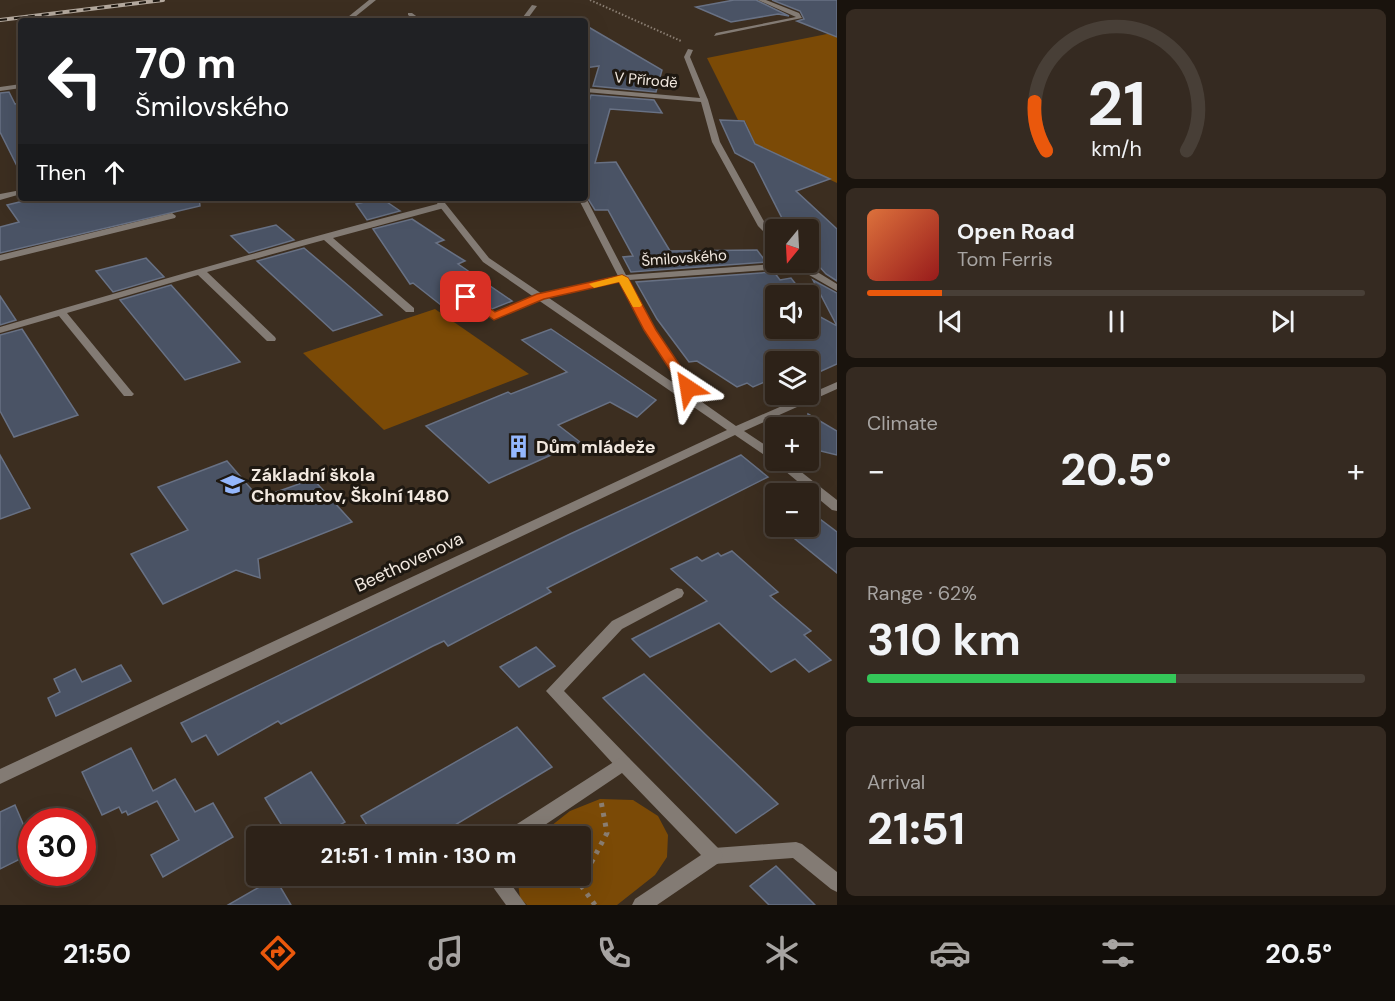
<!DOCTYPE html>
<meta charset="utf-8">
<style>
:root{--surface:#2d2218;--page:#352a21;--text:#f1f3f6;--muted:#a7a4a2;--line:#483f37;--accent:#ea580c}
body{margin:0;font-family:"DM Sans",sans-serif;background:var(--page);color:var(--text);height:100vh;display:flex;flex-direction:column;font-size:22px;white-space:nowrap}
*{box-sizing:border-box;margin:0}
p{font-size:20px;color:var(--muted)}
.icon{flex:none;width:33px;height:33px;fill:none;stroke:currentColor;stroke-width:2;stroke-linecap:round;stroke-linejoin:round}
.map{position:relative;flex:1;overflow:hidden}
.details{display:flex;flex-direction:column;gap:9px;padding:9px;background:#19130d;width:558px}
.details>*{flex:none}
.guide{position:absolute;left:18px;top:18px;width:570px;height:183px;border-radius:6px;box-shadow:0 6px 24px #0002,0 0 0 2px var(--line);background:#202124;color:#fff;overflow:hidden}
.needle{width:39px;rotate:198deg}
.tools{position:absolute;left:765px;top:219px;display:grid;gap:12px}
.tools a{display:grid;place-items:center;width:54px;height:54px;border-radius:6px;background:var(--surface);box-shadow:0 6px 24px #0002,0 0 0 2px var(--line);font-size:30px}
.speed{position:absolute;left:18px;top:808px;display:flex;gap:12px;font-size:30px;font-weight:700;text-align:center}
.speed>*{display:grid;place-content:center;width:78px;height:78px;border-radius:50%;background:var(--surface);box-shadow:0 6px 24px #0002,0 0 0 2px var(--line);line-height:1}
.speed .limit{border:9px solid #d22;background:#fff;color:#111}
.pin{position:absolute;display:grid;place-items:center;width:51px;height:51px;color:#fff;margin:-26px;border-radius:12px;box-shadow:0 3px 9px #0006}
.me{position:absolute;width:66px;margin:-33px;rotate:327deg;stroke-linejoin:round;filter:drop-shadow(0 0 4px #0008)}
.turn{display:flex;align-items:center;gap:21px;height:126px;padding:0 18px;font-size:27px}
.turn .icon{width:78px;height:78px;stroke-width:2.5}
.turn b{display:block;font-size:42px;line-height:51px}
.then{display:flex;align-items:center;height:57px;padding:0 18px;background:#0003;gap:12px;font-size:22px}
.big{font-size:45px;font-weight:700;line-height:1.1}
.details .tile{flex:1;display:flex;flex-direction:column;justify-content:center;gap:9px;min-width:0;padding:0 21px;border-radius:9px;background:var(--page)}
.details .dial{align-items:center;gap:0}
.dial svg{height:156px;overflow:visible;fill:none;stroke:var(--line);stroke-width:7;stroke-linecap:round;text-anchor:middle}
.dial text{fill:var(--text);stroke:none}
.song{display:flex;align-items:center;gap:18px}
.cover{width:72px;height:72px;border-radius:9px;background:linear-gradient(135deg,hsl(20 70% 55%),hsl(0 70% 35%))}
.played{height:6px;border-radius:3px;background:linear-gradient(90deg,var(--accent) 15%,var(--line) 15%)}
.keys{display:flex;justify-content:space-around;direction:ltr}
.heat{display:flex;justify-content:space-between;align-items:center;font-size:33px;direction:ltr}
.charge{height:9px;border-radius:4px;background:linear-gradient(90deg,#34c759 62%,var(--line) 0)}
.trip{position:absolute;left:246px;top:826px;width:345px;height:60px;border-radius:6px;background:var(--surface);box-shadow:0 6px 24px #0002,0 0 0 2px var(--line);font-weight:700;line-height:60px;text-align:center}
.menu{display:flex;height:96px;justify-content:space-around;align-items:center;background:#120e0a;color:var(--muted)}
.menu .icon{width:42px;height:42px}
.menu .on{color:var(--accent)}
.menu b{font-size:27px;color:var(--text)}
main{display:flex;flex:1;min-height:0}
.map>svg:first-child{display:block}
</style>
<main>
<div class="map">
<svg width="837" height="905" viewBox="0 0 837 905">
<rect width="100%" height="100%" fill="#3c2e20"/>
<g fill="#7b4a06">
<polygon points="837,32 837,183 756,145 745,121 738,120 707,58"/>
<polygon points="435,309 529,374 384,430 303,353"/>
<polygon points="600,799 633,800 658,816 668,835 667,857 655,875 617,905 527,905 520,898 517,876 580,876 580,837 537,837 570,811"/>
</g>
<g fill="#4a5365" stroke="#687184" stroke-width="1.5">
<polygon points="734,0 756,0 789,16 778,14 731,22 696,7"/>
<polygon points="772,0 837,0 837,37 797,21 804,19 800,11"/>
<polygon points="585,25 662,70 656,92 593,86 599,66 585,68"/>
<polygon points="9,92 15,104 21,103 21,174 0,132 0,93"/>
<polygon points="591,95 654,100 662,113 610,109 595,163 616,162 670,251 757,250 766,262 631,272 623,257 633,256 608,210 595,210 585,194 585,114"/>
<polygon points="720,120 744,121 755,144 830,179 796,191 837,229 837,281 826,274 808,254 808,230 788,230 754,163 735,153"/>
<polygon points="36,198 199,198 200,206 0,253 0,227 19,222 7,205"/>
<polygon points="381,198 400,211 367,220 356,204"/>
<polygon points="412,219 444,240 436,243 465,261 458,264 512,301 492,309 465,292 459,299 480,313 460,320 413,283 410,284 373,229"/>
<polygon points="276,225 294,240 249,253 231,236"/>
<polygon points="304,248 350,287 382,315 333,331 257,261"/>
<polygon points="146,258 164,277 113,292 96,271"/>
<polygon points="774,272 780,280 791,278 805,296 776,296 776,328 808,328 808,301 817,312 813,313 837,326 813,280 837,293 837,364 808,377 808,362 776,362 776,377 753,387 747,383 737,387 697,361 689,362 657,319 636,282"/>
<polygon points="171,285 240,362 185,380 120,300"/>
<polygon points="0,296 16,320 0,325"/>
<polygon points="22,329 78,415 14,437 0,411 0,335"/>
<polygon points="551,329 656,400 637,417 610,402 558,425 580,442 489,483 426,426 508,392 511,394 567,372 522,340"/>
<polygon points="808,414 837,431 837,455 808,448"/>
<polygon points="0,455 30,508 0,519"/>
<polygon points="741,455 768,477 547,588 551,592 448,646 444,641 433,646 281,724 278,721 218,755 206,735 192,742 181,723 570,534"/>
<polygon points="227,461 259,498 313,479 352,522 258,559 260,578 236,570 163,604 131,554 188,530 158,487"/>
<polygon points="808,510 837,532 837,573 779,526 808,526"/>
<polygon points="732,551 778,592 770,596 811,631 804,635 831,660 809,672 795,659 771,672 719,623 650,657 632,639 707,601 671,569 697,557 702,561 718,553 721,556"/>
<polygon points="536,647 555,666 519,687 500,667"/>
<polygon points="121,665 131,681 56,716 48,698 60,692 54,679 75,669 82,682"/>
<polygon points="644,674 707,736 778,804 736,833 603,698"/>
<polygon points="517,727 552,767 435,837 375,837 361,816"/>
<polygon points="131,748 153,791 175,779 195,812 213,803 233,837 163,877 151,855 179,840 157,801 128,815 126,811 122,813 119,807 102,815 82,772"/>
<polygon points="311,772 345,822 319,837 314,830 302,837 289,837 265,798"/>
<polygon points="15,805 32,845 32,853 0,869 0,812"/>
<polygon points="776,866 815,905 769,905 750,886"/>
<polygon points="275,878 291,905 228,905"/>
</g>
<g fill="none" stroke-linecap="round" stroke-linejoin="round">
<polyline stroke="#8a7e72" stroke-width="2" stroke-dasharray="1.5 2" stroke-linecap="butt" points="590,0 681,41"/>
<g stroke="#8a7e72" stroke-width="5" stroke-dasharray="4 6" stroke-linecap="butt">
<polyline points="580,862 589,867"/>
<polyline points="595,905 580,884 607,833 601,801"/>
</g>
<g fill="#837b74" fill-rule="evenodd">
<polygon points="758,0 766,0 799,13 802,18 714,36 716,33 796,17"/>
<polygon points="532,5 537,6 526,21 520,21"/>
<polygon points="408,13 412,13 423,21 416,21 408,15"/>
<polygon points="21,190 21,194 0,200 0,194"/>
<path d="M441,203L444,204V208L333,238L414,308V312H406L324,240L207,272L275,337L276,339L275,341H267L198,275L67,313L132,392L134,394L132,396H124L59,316L0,333V327C146,284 293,241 441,203Z"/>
<polygon points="172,213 176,216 175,218 0,261 0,255"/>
<polygon points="466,294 495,313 538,295 544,295 546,297 494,320 463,299 461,297"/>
<polygon points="677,588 682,589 684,593 682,597 622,629 564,691 629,758 631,763 629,768 623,770 617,768 546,691 612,621"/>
<polygon points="796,842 802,844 837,872 837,892 831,889 793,858 714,864 708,862 705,856 708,850 714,848"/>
</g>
<g fill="#837b74" fill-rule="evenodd">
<polygon points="369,0 376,0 350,21 343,21"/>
<polygon points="688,49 693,50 690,57 708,100 720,142 766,225 776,235 776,244 758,226 712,142 701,102 585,92 585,88 700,98 684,57"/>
<polygon points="21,84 21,88 0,91 0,87"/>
<path d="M585,196L626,275L801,262L837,284V291L797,268L629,280L655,330L702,402L736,426L837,382V389L744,431L776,452V460H786L837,500V511L832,510L773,461L735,435L0,784V769L727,430L483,262L433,198H441L489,258L542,294L618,276L578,198H585ZM620,281L645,330L684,390L549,298Z"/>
<polygon points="623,756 629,758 720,850 723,856 720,862 657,905 632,905 635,899 701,855 622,773 527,837 503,837 506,831"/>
<polygon points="485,876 505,876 526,905 506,905"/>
</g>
<defs>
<polyline id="rail" points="0,20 163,0"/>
</defs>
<use href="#rail" stroke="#b4a99e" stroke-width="4"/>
<use href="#rail" stroke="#1e1811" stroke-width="2" stroke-dasharray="7" stroke-linecap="butt"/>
</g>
<polygon fill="#ea580c" stroke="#983908" stroke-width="1.5" points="622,275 628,278 656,330 695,388 693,390 684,390 682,388 644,330 619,282 544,299 494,320 461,297 470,294 495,312 537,294"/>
<polygon fill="#f59e0b" points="622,275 628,278 642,305 640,307 633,307 619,282 594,288 589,284"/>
<defs>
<symbol id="building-bare" viewBox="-9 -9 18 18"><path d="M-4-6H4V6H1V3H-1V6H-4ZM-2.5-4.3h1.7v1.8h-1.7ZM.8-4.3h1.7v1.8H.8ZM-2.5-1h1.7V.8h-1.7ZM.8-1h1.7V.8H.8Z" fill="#94b7fd" stroke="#1e1811" stroke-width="2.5" paint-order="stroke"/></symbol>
<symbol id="school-bare" viewBox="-9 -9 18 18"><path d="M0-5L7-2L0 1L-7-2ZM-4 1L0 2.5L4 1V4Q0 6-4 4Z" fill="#94b7fd" stroke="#1e1811" stroke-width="2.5" paint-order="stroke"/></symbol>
</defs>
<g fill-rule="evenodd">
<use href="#building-bare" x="502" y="430" width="33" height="33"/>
<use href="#school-bare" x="216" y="468" width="33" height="33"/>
</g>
<g text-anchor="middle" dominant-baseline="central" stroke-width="6" stroke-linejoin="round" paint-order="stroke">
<g font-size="15" fill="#f2e9e0" stroke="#1e1811">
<text transform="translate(646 80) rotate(5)">V Přírodě</text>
<text transform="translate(684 258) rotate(-4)">Šmilovského</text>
</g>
<g font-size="18" font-weight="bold" fill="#f2e9e0" stroke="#1e1811" text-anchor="start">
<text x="536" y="447">Dům mládeže</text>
<text x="251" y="475">Základní škola<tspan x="251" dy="21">Chomutov, Školní 1480</tspan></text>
</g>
<g font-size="18" fill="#f2e9e0" stroke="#1e1811">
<text transform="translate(409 562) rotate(-25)">Beethovenova</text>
</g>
</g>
</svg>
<div class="tools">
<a><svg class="needle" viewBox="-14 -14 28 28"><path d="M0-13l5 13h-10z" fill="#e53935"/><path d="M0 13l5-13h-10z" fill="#a7a4a2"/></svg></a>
<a><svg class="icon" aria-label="sound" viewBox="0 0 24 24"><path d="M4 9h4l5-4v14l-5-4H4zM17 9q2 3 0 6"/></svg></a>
<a><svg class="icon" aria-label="layers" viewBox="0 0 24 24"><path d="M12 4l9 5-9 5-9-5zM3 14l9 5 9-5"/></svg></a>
<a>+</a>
<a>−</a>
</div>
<div class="speed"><div class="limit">30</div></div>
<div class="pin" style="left:466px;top:297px;background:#d93025"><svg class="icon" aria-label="arrive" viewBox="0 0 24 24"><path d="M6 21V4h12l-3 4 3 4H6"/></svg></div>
<svg class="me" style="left:688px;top:388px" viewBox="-20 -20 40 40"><path d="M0-17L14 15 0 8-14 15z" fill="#ea580c" stroke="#fff" stroke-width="4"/></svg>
<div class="trip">21:51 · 1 min · 130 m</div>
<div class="guide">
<div class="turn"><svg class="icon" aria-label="left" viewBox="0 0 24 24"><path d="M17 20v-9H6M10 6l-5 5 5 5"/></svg><div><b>70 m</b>Šmilovského</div></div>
<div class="then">Then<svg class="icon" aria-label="ahead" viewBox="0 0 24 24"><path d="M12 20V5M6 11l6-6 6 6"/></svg></div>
</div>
</div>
<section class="details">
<div class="tile dial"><svg viewBox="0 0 100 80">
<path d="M14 69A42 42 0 1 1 86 69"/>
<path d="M14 69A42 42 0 0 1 8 44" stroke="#ea580c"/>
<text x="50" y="56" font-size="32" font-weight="700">21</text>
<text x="50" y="72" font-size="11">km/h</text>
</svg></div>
<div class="tile">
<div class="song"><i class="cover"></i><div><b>Open Road</b><p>Tom Ferris</p></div></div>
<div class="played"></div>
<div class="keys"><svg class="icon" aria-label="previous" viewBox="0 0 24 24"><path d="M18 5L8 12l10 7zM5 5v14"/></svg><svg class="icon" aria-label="pause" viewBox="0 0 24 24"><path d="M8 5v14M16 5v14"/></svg><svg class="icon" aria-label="next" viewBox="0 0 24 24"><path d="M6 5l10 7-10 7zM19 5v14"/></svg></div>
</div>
<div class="tile"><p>Climate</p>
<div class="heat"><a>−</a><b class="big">20.5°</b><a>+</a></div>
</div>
<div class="tile"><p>Range · 62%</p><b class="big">310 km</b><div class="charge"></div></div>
<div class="tile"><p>Arrival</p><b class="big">21:51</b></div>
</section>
</main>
<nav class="menu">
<b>21:50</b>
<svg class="icon on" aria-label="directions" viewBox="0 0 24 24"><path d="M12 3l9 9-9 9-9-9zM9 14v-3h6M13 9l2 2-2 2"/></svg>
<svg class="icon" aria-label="music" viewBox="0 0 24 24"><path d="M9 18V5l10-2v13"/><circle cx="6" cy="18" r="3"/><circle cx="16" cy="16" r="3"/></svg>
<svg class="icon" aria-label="phone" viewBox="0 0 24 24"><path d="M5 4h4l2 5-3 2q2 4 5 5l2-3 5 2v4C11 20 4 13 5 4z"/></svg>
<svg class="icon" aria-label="climate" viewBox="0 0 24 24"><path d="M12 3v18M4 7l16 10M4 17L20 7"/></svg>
<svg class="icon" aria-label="car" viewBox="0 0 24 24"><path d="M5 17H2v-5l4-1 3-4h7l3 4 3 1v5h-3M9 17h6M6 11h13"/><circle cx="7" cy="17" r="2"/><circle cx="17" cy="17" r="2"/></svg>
<svg class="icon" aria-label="filters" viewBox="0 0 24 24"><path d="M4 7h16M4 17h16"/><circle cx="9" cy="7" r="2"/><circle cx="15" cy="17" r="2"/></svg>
<b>20.5°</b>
</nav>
